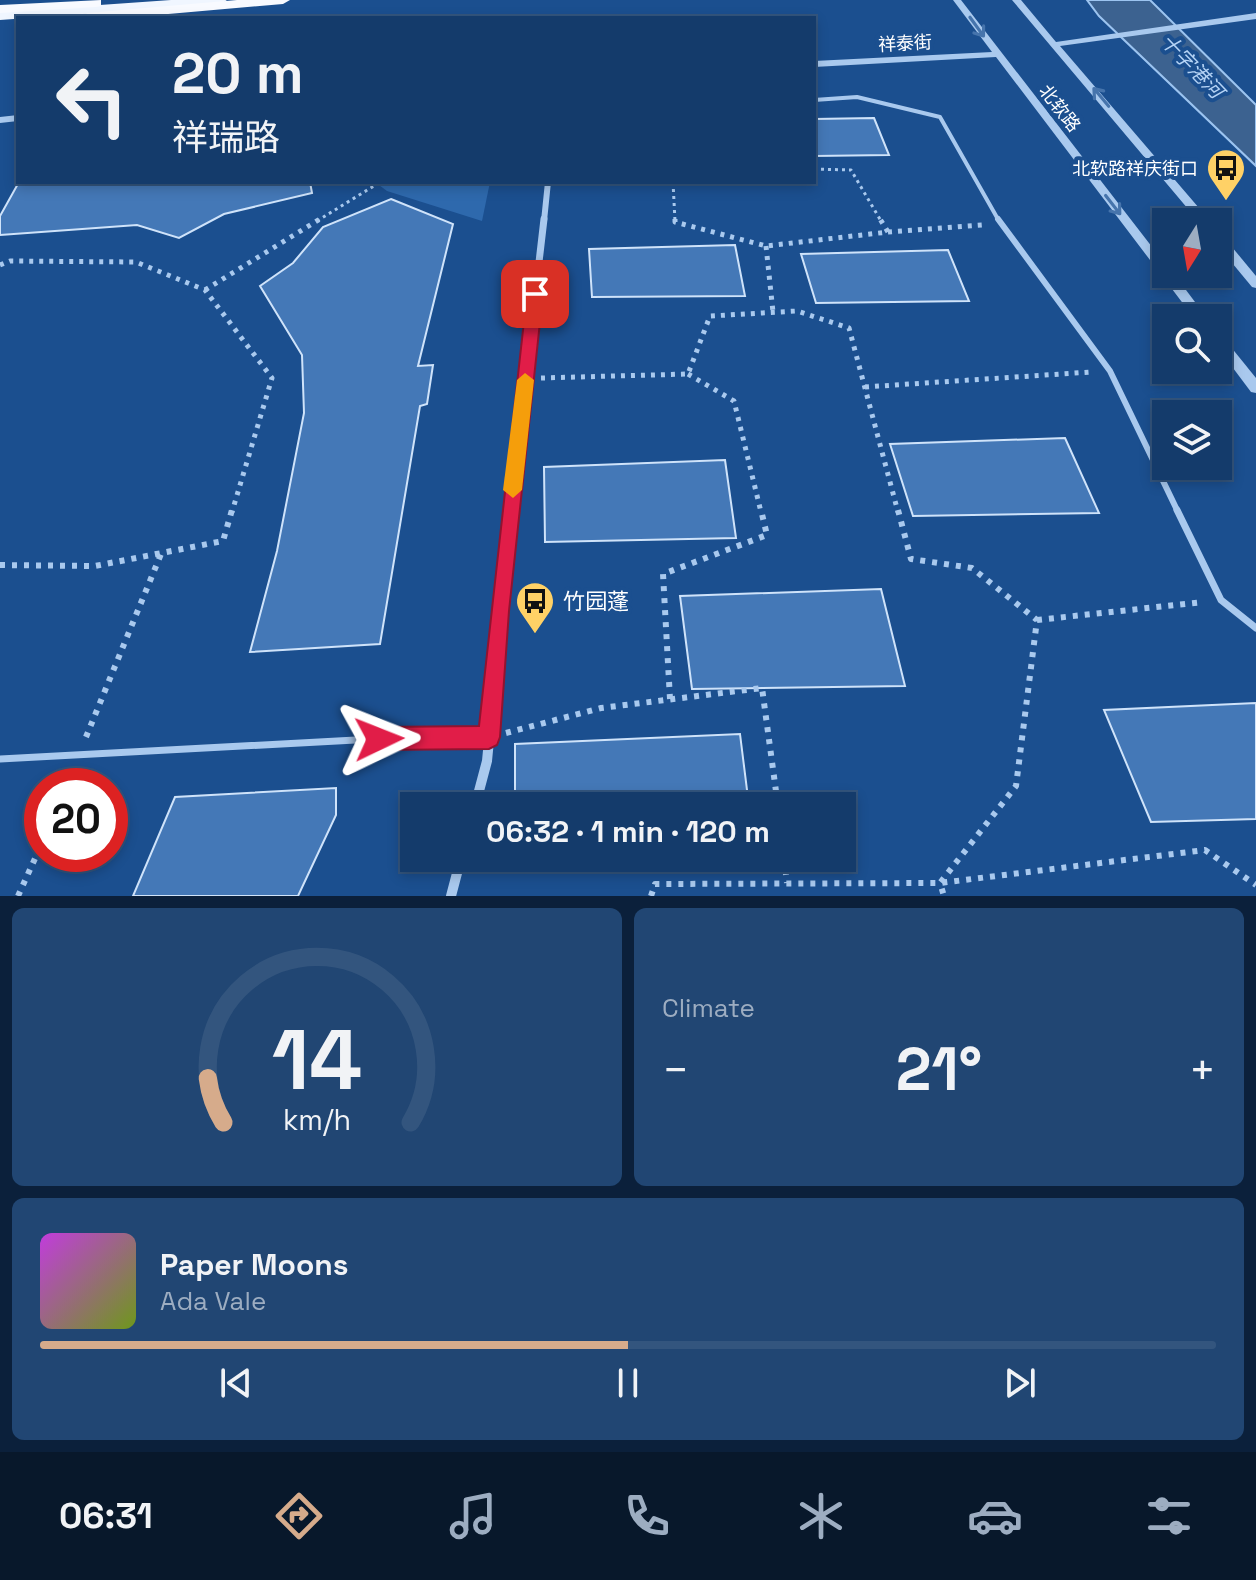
<!DOCTYPE html>
<meta charset="utf-8">
<style>
:root{--surface:#143b6b;--page:#214673;--text:#f1f3f6;--muted:#9dadc1;--line:#33557e;--accent:#d6ab8b}
body{margin:0;font-family:"Space Grotesk","Noto Sans SC",sans-serif;background:var(--page);color:var(--text);height:100vh;display:flex;flex-direction:column;font-size:30px;white-space:nowrap}
*{box-sizing:border-box;margin:0}
p{font-size:26px;color:var(--muted)}
.icon{flex:none;width:44px;height:44px;fill:none;stroke:currentColor;stroke-width:2;stroke-linecap:round;stroke-linejoin:round}
.map{position:relative;height:896px;overflow:hidden}
.sheet{display:flex;flex-direction:column;gap:12px;padding:12px;background:#0b203b;flex:1}
.sheet>*{flex:none}
.hud{position:absolute;left:16px;top:16px;width:800px;height:168px;border-radius:0px;box-shadow:0 4px 12px #0003,0 0 0 2px var(--line);background:#143b6b;color:var(--text);overflow:hidden}
.needle{width:52px;rotate:191deg}
.controls{position:absolute;left:1152px;top:208px;display:grid;gap:16px}
.controls a{display:grid;place-items:center;width:80px;height:80px;border-radius:0px;background:var(--surface);box-shadow:0 4px 12px #0003,0 0 0 2px var(--line);font-size:40px}
.speed{position:absolute;left:24px;top:768px;display:flex;gap:16px;font-size:40px;font-weight:700;text-align:center}
.speed>*{display:grid;place-content:center;width:104px;height:104px;border-radius:50%;background:var(--surface);box-shadow:0 4px 12px #0003,0 0 0 2px var(--line);line-height:1}
.speed .limit{border:12px solid #d22;background:#fff;color:#111}
.pin{position:absolute;display:grid;place-items:center;width:68px;height:68px;color:#fff;margin:-34px;border-radius:16px;box-shadow:0 4px 12px #0006}
.me{position:absolute;width:88px;margin:-44px;rotate:88deg;stroke-linejoin:round;filter:drop-shadow(0 0 6px #0008)}
.turn{display:flex;align-items:center;gap:28px;height:168px;padding:0 24px;font-size:36px}
.turn .icon{width:104px;height:104px;stroke-width:2.5}
.turn b{display:block;font-size:56px;line-height:68px}
.big{font-size:60px;font-weight:800;line-height:1.1}
.sheet .card{flex:1;display:flex;flex-direction:column;justify-content:center;gap:12px;min-width:0;padding:0 28px;border-radius:12px;background:var(--page)}
.sheet .dial{align-items:center;gap:0}
.dial svg{height:208px;overflow:visible;fill:none;stroke:var(--line);stroke-width:7;stroke-linecap:round;text-anchor:middle}
.dial text{fill:var(--text);stroke:none}
.song{display:flex;align-items:center;gap:24px}
.cover{width:96px;height:96px;border-radius:12px;background:linear-gradient(135deg,hsl(290 70% 55%),hsl(80 70% 35%))}
.played{height:8px;border-radius:4px;background:linear-gradient(90deg,var(--accent) 50%,var(--line) 50%)}
.keys{display:flex;justify-content:space-around;direction:ltr}
.heat{display:flex;justify-content:space-between;align-items:center;font-size:44px;direction:ltr}
.sheet .tiles{flex:1;display:grid;gap:12px;grid-template-columns:1fr 1fr}
.card:last-child{grid-column:span 2}
.trip{position:absolute;left:400px;top:792px;width:456px;height:80px;border-radius:0px;background:var(--surface);box-shadow:0 4px 12px #0003,0 0 0 2px var(--line);font-weight:800;line-height:80px;text-align:center}
.tabs{display:flex;height:128px;justify-content:space-around;align-items:center;background:#08182b;color:var(--muted)}
.tabs .icon{width:56px;height:56px}
.tabs .on{color:var(--accent)}
.tabs b{font-size:36px;color:var(--text)}
.map>svg:first-child{display:block}
</style>
<div class="map">
<svg width="1256" height="896" viewBox="0 0 1256 896">
<rect width="100%" height="100%" fill="#1b4f8f"/>
<polygon fill="#2e69ad" points="375,182 490,182 482,221 387,191"/>
<polygon fill="#3c6290" stroke="#9cc4f0" stroke-width="2" points="1087,0 1150,0 1256,105 1256,166 1099,16"/>
<g fill="#4478b7" stroke="#cfe3fa" stroke-width="2">
<polygon points="874,118 889,155 814,156 814,119"/>
<polygon points="19,182 310,182 312,193 224,214 179,238 137,225 0,235 0,216"/>
<polygon points="391,199 453,224 418,366 433,365 427,404 420,406 380,644 250,652 277,551 304,413 302,355 260,286 293,263 323,227"/>
<polygon points="735,245 745,296 592,297 589,249"/>
<polygon points="948,250 969,301 816,303 801,254"/>
<polygon points="1065,438 1099,513 913,516 890,444"/>
<polygon points="725,460 736,538 545,542 544,467"/>
<polygon points="881,589 905,686 692,689 680,596"/>
<polygon points="1256,703 1256,819 1151,822 1104,710"/>
<polygon points="740,734 749,806 515,806 515,744"/>
<polygon points="336,788 336,815 298,896 133,896 175,797"/>
</g>
<g fill="none" stroke-linecap="round" stroke-linejoin="round">
<g stroke="#a9c9ee" stroke-width="3" stroke-dasharray="3 4" stroke-linecap="butt">
<polyline points="814,169 851,170 881,221"/>
<polyline points="673,182 675,221"/>
<polyline points="317,221 377,184"/>
</g>
<g stroke="#a9c9ee" stroke-width="5" stroke-dasharray="4 6" stroke-linecap="butt">
<polyline points="675,219 675,222 766,246 888,232 880,219"/>
<polyline points="888,232 982,225"/>
<polyline points="766,246 773,312"/>
<polyline points="0,265 10,261 136,262 205,290 272,378 232,512"/>
<polyline points="205,290 320,219"/>
<polyline points="688,374 734,401 761,512"/>
<polyline points="541,378 688,374 710,316 797,311 849,328 898,512"/>
<polyline points="865,387 1091,372"/>
</g>
<g stroke="#a9c9ee" stroke-width="6" stroke-dasharray="5 7" stroke-linecap="butt">
<polyline points="898,510 911,559 972,568 1037,620 1016,786 940,883 944,896"/>
<polyline points="0,565 95,566 223,541 232,510"/>
<polyline points="1037,620 1203,602"/>
<polyline points="670,699 663,574 767,535 761,510"/>
<polyline points="506,733 601,708 762,688 778,806"/>
<polyline points="86,737 161,554"/>
<polyline points="66,786 71,772"/>
<polyline points="784,858 787,883"/>
<polyline points="18,896 42,843"/>
<polyline points="651,896 655,884 940,883 1205,850 1256,885"/>
</g>
<polyline stroke="#a9c9ee" stroke-width="4" points="814,100 857,97 940,117 999,221"/>
<polyline stroke="#a9c9ee" stroke-width="6" points="998,219 1110,371 1178,512"/>
<g stroke="#a9c9ee" stroke-width="7">
<polyline points="1177,510 1221,600 1256,628"/>
<polyline points="0,759 411,737 489,737"/>
</g>
<polyline stroke="#a9c9ee" stroke-width="6" points="544,221 548,182"/>
<polyline stroke="#a9c9ee" stroke-width="7" points="510,512 544,219"/>
<g stroke="#a9c9ee" stroke-width="10">
<polyline points="475,806 487,761 511,510"/>
<polyline points="451,896 461,858"/>
</g>
<g fill="#a9c9ee" fill-rule="evenodd">
<polygon points="953,0 961,0 1166,265 1166,274 1174,274 1207,318 1194,318 996,57 814,67 814,61 992,52"/>
<polygon points="1012,0 1021,0 1056,42 1256,13 1256,19 1060,46 1211,222 1199,222"/>
<polygon points="18,115 18,121 0,123 0,117"/>
<polygon points="1218,234 1222,235 1256,276 1256,288 1252,287 1218,246"/>
<polygon points="1218,334 1222,336 1256,378 1256,393 1251,392 1218,348"/>
</g>
<polygon fill="#f0f6ff" fill-rule="evenodd" points="171,0 227,0 221,4 0,20 0,12"/>
<g fill="#f8faff" fill-rule="evenodd">
<polygon points="101,0 101,6 96,7 0,13 0,5"/>
<polygon points="237,0 290,0 283,4 123,18 69,18 76,14"/>
</g>
</g>
<defs><path id="oneway-shaft" d="M-6 0H5M1.5-3L5.5 0L1.5 3" fill="none" stroke-width="1.6" stroke-linecap="round" stroke-linejoin="round" transform="scale(2)"/></defs>
<g stroke="#4674ac">
<use href="#oneway-shaft" transform="translate(977 27) rotate(54)"/>
<use href="#oneway-shaft" transform="translate(1101 97) rotate(-130)"/>
<use href="#oneway-shaft" transform="translate(1113 205) rotate(52)"/>
</g>
<polygon fill="#e11d48" stroke="#92132f" stroke-width="2" points="535,289 543,294 509,611 500,737 497,745 489,749 379,750 371,747 368,739 371,731 379,727 479,726 527,294"/>
<polygon fill="#f59e0b" points="525,373 534,380 522,490 513,498 503,490 517,380"/>
<defs>
<symbol id="bus-pin" viewBox="-11 -11 22 30"><path d="M0 17L-7.5 6A9.5 9.5 0 1 1 7.5 6Z" fill="#ffd166" stroke="#1b4f8f"/><path d="M-5-6H5V4H4V6H2V4H-2V6H-4V4H-5ZM-3.5-4V0h7V-4ZM-3.5 1.2v1.5H-2V1.2ZM2 1.2v1.5H3.5V1.2Z" fill="#111"/></symbol>
</defs>
<g fill-rule="evenodd">
<use href="#bus-pin" x="1204" y="146" width="44" height="60"/>
<use href="#bus-pin" x="513" y="579" width="44" height="60"/>
</g>
<g text-anchor="middle" dominant-baseline="central" stroke-width="8" stroke-linejoin="round" paint-order="stroke">
<g font-size="18" fill="#fff" stroke="#1b4f8f">
<text transform="translate(905 43) rotate(-3)">祥泰街</text>
<text transform="translate(1060 108) rotate(52)">北软路</text>
</g>
<g font-size="18" fill="#fff" stroke="#1b4f8f" text-anchor="end">
<text x="1198" y="168">北软路祥庆街口</text>
</g>
<g font-size="20" font-style="italic" fill="#b5d3f5" stroke="#1b4f8f">
<text transform="translate(1192 66) rotate(46)">十字港河</text>
</g>
<g font-size="22" fill="#fff" stroke="#1b4f8f" text-anchor="start">
<text x="563" y="601">竹园蓬</text>
</g>
</g>
</svg>
<div class="controls">
<a><svg class="needle" viewBox="-14 -14 28 28"><path d="M0-13l5 13h-10z" fill="#e53935"/><path d="M0 13l5-13h-10z" fill="#9dadc1"/></svg></a>
<a><svg class="icon" aria-label="search" viewBox="0 0 24 24"><circle cx="10" cy="10" r="6"/><path d="M15 15l6 6"/></svg></a>
<a><svg class="icon" aria-label="layers" viewBox="0 0 24 24"><path d="M12 4l9 5-9 5-9-5zM3 14l9 5 9-5"/></svg></a>
</div>
<div class="speed"><div class="limit">20</div></div>
<div class="pin" style="left:535px;top:294px;background:#d93025"><svg class="icon" aria-label="arrive" viewBox="0 0 24 24"><path d="M6 21V4h12l-3 4 3 4H6"/></svg></div>
<svg class="me" style="left:379px;top:739px" viewBox="-20 -20 40 40"><path d="M0-17L14 15 0 8-14 15z" fill="#e11d48" stroke="#fff" stroke-width="4"/></svg>
<div class="trip">06:32 · 1 min · 120 m</div>
<div class="hud">
<div class="turn"><svg class="icon" aria-label="left" viewBox="0 0 24 24"><path d="M17 20v-9H6M10 6l-5 5 5 5"/></svg><div><b>20 m</b>祥瑞路</div></div>
</div>
</div>
<section class="sheet">
<div class="tiles">
<div class="card dial"><svg viewBox="0 0 100 80">
<path d="M14 69A42 42 0 1 1 86 69"/>
<path d="M14 69A42 42 0 0 1 8 52" stroke="#d6ab8b"/>
<text x="50" y="56" font-size="32" font-weight="700">14</text>
<text x="50" y="72" font-size="11">km/h</text>
</svg></div>
<div class="card"><p>Climate</p>
<div class="heat"><a>−</a><b class="big">21°</b><a>+</a></div>
</div>
<div class="card">
<div class="song"><i class="cover"></i><div><b>Paper Moons</b><p>Ada Vale</p></div></div>
<div class="played"></div>
<div class="keys"><svg class="icon" aria-label="previous" viewBox="0 0 24 24"><path d="M18 5L8 12l10 7zM5 5v14"/></svg><svg class="icon" aria-label="pause" viewBox="0 0 24 24"><path d="M8 5v14M16 5v14"/></svg><svg class="icon" aria-label="next" viewBox="0 0 24 24"><path d="M6 5l10 7-10 7zM19 5v14"/></svg></div>
</div>
</div>
</section>
<nav class="tabs">
<b>06:31</b>
<svg class="icon on" aria-label="directions" viewBox="0 0 24 24"><path d="M12 3l9 9-9 9-9-9zM9 14v-3h6M13 9l2 2-2 2"/></svg>
<svg class="icon" aria-label="music" viewBox="0 0 24 24"><path d="M9 18V5l10-2v13"/><circle cx="6" cy="18" r="3"/><circle cx="16" cy="16" r="3"/></svg>
<svg class="icon" aria-label="phone" viewBox="0 0 24 24"><path d="M5 4h4l2 5-3 2q2 4 5 5l2-3 5 2v4C11 20 4 13 5 4z"/></svg>
<svg class="icon" aria-label="climate" viewBox="0 0 24 24"><path d="M12 3v18M4 7l16 10M4 17L20 7"/></svg>
<svg class="icon" aria-label="car" viewBox="0 0 24 24"><path d="M5 17H2v-5l4-1 3-4h7l3 4 3 1v5h-3M9 17h6M6 11h13"/><circle cx="7" cy="17" r="2"/><circle cx="17" cy="17" r="2"/></svg>
<svg class="icon" aria-label="filters" viewBox="0 0 24 24"><path d="M4 7h16M4 17h16"/><circle cx="9" cy="7" r="2"/><circle cx="15" cy="17" r="2"/></svg>
</nav>
